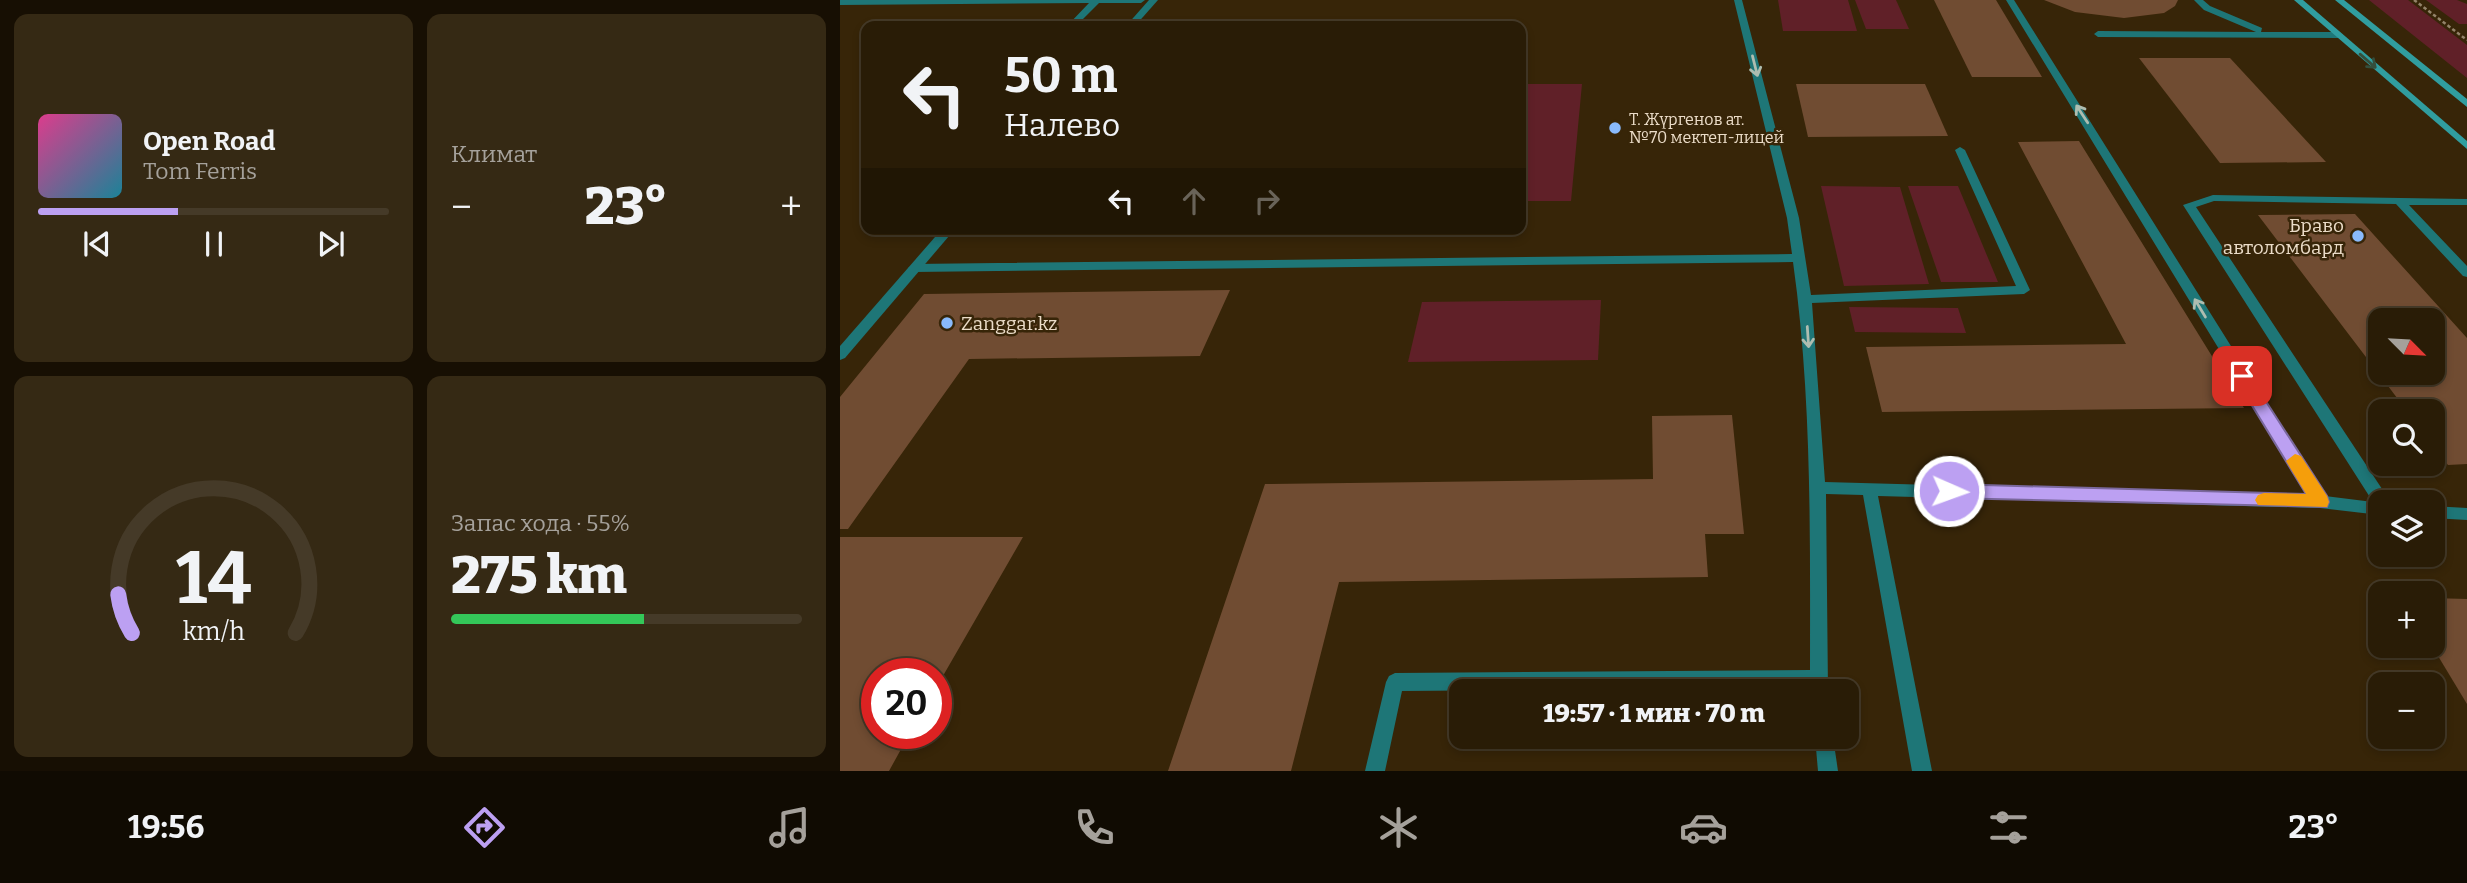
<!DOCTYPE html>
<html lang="ru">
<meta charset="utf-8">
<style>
:root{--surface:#291c06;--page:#352914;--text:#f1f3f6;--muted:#a5a19b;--line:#453a28;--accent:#bca0f2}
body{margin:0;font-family:Bitter,serif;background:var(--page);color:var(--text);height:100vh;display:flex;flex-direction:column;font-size:26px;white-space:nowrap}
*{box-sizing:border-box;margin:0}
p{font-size:23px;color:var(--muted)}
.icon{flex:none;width:38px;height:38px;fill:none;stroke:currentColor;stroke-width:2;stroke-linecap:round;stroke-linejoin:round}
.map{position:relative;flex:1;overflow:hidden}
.drawer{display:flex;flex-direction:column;gap:14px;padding:14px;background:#170f03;width:840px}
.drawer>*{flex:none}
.hud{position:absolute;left:21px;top:21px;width:665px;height:214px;border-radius:14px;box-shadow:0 4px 10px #0003,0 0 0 2px var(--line);background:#291c06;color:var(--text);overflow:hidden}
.needle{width:46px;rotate:114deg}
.tools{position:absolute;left:1528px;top:308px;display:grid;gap:14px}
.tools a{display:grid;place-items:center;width:77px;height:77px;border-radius:14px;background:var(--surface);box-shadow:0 4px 10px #0003,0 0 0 2px var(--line);font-size:35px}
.speed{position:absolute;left:21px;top:658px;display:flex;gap:14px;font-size:35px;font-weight:700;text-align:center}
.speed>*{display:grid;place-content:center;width:91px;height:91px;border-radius:50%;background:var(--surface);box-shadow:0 4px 10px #0003,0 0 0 2px var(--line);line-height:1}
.speed .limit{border:10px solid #d22;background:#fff;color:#111}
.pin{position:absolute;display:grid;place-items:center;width:60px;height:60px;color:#fff;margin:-30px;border-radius:14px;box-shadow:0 4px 10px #0006}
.me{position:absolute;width:77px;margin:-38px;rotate:92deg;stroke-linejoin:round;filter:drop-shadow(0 0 5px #0008)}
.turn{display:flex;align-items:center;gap:24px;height:147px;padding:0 28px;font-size:32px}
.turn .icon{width:91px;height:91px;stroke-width:2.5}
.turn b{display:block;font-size:49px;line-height:60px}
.lanes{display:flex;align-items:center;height:66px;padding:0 28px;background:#0003;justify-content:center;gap:35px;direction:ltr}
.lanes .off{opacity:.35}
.big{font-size:52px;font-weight:800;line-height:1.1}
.drawer .card{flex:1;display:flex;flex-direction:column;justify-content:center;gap:10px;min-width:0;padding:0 24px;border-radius:14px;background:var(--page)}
.drawer .dial{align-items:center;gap:0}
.dial svg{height:182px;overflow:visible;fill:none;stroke:var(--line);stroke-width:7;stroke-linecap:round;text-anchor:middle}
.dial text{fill:var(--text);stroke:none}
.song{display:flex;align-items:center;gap:21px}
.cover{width:84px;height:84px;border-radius:10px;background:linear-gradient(135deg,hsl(330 70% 55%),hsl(190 70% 35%))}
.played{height:7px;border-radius:4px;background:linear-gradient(90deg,var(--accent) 40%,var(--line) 40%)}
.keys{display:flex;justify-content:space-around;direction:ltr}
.heat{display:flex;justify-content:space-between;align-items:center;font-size:38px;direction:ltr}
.charge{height:10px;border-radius:5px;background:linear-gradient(90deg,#34c759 55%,var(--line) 0)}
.drawer .tiles{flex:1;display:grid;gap:14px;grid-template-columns:repeat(2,1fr)}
.trip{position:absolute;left:609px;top:679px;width:410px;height:70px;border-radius:14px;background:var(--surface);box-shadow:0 4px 10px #0003,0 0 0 2px var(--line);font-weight:800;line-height:70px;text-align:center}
.tab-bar{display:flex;height:112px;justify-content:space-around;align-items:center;background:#100b02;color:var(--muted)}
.tab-bar .icon{width:49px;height:49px}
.tab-bar .selected{color:var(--accent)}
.tab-bar b{font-size:32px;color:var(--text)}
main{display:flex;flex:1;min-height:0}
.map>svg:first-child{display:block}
</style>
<main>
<section class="drawer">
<div class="tiles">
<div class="card">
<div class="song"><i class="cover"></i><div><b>Open Road</b><p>Tom Ferris</p></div></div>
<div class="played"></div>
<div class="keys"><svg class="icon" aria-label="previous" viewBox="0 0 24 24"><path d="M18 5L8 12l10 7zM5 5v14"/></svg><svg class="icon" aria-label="pause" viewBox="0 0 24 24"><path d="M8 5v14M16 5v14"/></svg><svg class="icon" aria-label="next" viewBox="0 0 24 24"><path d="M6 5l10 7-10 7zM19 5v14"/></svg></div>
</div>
<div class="card"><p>Климат</p>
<div class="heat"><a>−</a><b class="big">23°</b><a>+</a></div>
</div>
<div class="card dial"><svg viewBox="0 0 100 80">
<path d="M14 69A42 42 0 1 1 86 69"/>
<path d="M14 69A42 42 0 0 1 8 52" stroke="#bca0f2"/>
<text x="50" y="56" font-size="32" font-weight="700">14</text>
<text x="50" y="72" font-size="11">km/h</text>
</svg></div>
<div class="card"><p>Запас хода · 55%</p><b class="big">275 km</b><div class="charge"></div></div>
</div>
</section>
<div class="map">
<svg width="1627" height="771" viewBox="0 0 1627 771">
<rect width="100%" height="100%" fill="#372508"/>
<g fill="#602028">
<polygon points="938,0 1008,0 1017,31 943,31"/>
<polygon points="1015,0 1056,0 1069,29 1026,29"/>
<polygon points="1529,0 1568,0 1627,45 1627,78"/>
<polygon points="1586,0 1617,0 1627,4 1627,24 1619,24"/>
<polygon points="681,84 742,84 731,201 681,201"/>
<polygon points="981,186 1060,187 1089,284 1004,286"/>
<polygon points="1068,186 1118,186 1158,282 1101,282"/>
<polygon points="761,300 758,360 568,362 582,302"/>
<polygon points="1009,307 1118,308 1126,333 1015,332"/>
</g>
<g fill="#704c32" fill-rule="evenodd">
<polygon points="1094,0 1156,0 1202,77 1132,77"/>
<polygon points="1204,0 1338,0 1335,6 1324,13 1284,18 1235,12"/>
<polygon points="1299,58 1390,58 1486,162 1380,163"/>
<polygon points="956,84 1085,84 1108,136 968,137"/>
<polygon points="1239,141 1404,408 1042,412 1026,347 1286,344 1178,142"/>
<path d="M1515,214L1627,338V464L1608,465L1592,445V411H1567L1418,215ZM1540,320H1592V373H1540Z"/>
<polygon points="390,290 360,356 129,359 8,529 0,529 0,397 84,294"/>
<polygon points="892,415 904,534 865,534 868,577 499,582 451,771 328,771 425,484 813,479 812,416"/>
<polygon points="0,537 183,537 96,688 96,674 37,674 37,733 70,733 49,771 0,771"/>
<polygon points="1592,598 1627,599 1627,704 1592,646"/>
</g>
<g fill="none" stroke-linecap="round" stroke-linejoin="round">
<polyline stroke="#93836a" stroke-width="2.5" stroke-dasharray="3.5 2.5" stroke-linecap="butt" points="1574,0 1627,40"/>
<g fill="#1e7677" fill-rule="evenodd">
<polygon points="0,0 305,0 301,3 259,3 236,26 227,26 249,3 0,5"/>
<path d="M894,0H902L959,218L971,295L1176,286L1115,150L1120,147L1125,150L1190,290L1184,294L972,303L985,482L1468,495L1166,0H1174L1485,496L1533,502L1343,205L1373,195L1627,199V205H1569L1627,266V277L1623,276L1556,204L1374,201L1356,207L1548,498L1550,502H1540V515L1480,508L1038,496L1092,771H1072L1023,495L986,494L988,691H970V688L562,691L545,771H525L546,682L549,676L555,673L970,670C970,534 972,397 953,262L74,272L68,268L74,264L952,254L947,218Z"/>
<polygon points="1354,0 1363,0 1370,6 1422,28 1421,32 1499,32 1503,35 1499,38 1258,37 1254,34 1258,31 1416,32 1364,10"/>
<polygon points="1592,506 1627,508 1627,520 1592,518"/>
<polygon points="975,737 993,737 998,771 978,771"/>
</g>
<g fill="#1e7677" fill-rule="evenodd">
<polygon points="309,0 318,0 295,26 286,26"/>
<polygon points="102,229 115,229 5,358 0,360 0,346"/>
</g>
<g fill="#309d9f" fill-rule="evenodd">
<polygon points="1454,0 1463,0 1627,141 1627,149"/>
<polygon points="1495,0 1504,0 1627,99 1627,107"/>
</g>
</g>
<defs><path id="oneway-shaft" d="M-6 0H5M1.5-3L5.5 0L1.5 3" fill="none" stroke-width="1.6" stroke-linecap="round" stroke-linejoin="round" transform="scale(1.75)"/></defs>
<use stroke="#354f3d" href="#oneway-shaft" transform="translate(1528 61) rotate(41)"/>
<g stroke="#aebdb0">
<use href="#oneway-shaft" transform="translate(915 66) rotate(76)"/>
<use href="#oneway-shaft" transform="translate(1242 114) rotate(-123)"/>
<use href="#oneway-shaft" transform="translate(1360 308) rotate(-121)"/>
<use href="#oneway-shaft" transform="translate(968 337) rotate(86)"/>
</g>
<polygon fill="#bca0f2" stroke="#7a689d" stroke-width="2" points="1402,370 1407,372 1487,496 1489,502 1487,507 1109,498 1100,491 1109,484 1466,494 1394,376"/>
<polygon fill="#f59e0b" points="1455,454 1461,456 1487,496 1489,502 1487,507 1418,505 1415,500 1418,495 1424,493 1466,494 1446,461"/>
<g fill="#89bafc" stroke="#372508" stroke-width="2.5">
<circle cx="775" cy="128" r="7"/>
<circle cx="1518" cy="236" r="7"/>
<circle cx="107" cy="323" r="7"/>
</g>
<g text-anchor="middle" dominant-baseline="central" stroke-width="5" stroke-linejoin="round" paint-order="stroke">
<g font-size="16" fill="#ebdcc8" stroke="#372508" text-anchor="start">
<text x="789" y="119">Т. Жүргенов ат.<tspan x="789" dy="18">№70 мектеп-лицей</tspan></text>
</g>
<g font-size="19" fill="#ebdcc8" stroke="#372508" text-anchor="end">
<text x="1504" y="225">Браво<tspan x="1504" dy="22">автоломбард</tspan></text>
<text x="121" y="323" text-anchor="start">Zanggar.kz</text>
</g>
</g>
</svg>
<div class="tools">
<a><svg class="needle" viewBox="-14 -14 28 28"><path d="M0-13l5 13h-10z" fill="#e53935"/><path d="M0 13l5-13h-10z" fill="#a5a19b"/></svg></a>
<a><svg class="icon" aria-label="search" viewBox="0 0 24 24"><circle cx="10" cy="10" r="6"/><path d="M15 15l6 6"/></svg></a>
<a><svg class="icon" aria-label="layers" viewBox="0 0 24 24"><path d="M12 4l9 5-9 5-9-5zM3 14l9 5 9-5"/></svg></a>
<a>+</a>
<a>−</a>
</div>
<div class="speed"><div class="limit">20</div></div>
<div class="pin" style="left:1402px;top:376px;background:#d93025"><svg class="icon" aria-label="arrive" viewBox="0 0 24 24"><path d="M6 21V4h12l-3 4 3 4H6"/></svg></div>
<svg class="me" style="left:1109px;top:491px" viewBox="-20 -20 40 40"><circle r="17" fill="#bca0f2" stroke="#fff" stroke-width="3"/><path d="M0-11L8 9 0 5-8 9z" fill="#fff"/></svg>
<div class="trip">19:57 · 1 мин · 70 m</div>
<div class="hud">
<div class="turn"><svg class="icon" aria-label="left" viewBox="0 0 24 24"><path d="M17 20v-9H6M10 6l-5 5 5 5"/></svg><div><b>50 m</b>Налево</div></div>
<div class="lanes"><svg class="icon" aria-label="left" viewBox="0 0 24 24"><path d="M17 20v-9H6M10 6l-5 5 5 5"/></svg><svg class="icon off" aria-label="ahead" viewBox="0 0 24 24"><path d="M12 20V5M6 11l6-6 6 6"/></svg><svg class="icon off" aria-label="right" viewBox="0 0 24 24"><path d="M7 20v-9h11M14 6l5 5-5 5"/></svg></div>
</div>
</div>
</main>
<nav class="tab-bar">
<b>19:56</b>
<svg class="icon selected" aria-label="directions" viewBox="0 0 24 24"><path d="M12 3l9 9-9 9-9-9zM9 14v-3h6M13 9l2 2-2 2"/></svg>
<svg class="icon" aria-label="music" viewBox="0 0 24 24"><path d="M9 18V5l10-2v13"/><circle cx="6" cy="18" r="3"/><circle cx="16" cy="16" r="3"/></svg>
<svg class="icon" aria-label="phone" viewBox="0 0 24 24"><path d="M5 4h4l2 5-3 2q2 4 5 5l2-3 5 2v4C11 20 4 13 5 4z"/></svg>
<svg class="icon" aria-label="climate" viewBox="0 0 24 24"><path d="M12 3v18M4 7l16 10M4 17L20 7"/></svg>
<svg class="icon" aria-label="car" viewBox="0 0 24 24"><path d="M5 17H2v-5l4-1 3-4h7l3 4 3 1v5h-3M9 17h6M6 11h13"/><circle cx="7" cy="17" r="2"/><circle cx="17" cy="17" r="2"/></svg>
<svg class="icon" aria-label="filters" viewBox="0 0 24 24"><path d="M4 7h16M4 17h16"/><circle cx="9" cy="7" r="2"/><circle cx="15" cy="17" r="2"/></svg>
<b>23°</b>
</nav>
